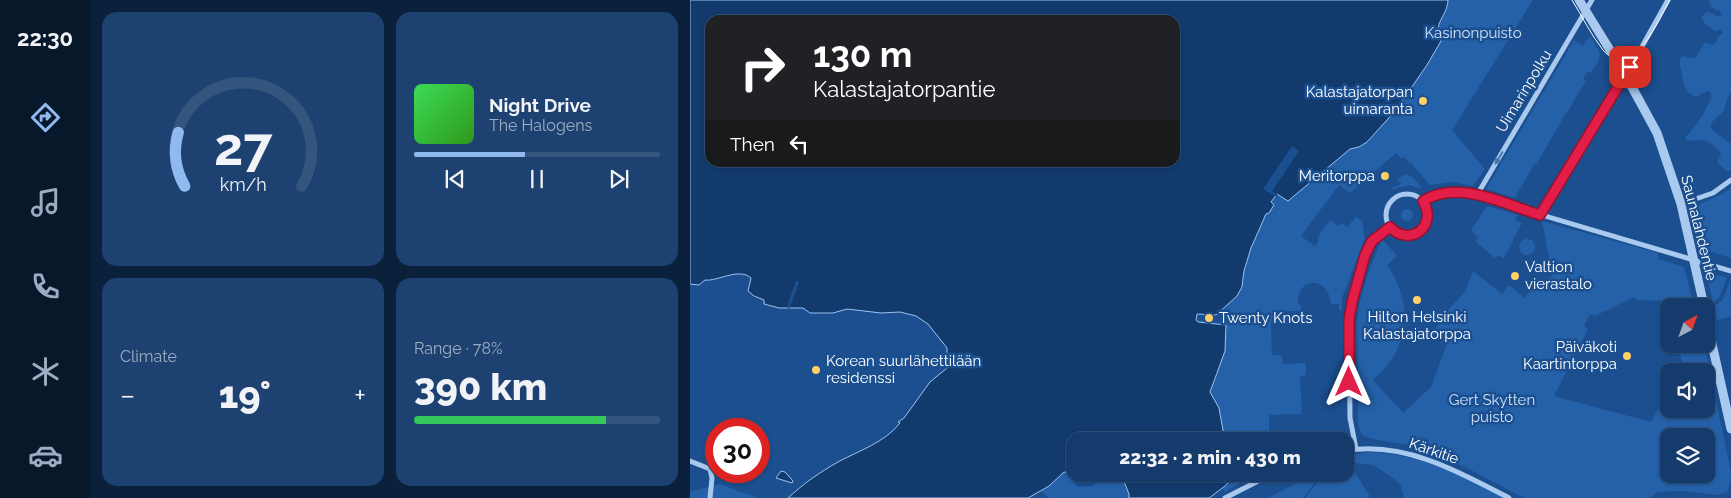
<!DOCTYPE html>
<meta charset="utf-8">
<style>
:root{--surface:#143b6b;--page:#1d4271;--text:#f1f3f6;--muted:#9dadc1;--line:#33557e;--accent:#90b9f0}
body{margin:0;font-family:Raleway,sans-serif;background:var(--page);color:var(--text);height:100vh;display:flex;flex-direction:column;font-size:19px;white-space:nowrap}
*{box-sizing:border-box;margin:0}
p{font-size:16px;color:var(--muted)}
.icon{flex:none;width:28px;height:28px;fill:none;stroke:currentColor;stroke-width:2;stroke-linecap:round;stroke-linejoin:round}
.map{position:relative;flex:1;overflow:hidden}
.details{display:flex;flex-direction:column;gap:12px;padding:12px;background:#0b203b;width:600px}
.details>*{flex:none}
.guide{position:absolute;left:15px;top:15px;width:475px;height:152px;border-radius:15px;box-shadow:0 1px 4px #0004,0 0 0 1px var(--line);background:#202124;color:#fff;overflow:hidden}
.needle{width:32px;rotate:41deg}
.fabs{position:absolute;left:970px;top:298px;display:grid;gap:10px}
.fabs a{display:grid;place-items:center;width:55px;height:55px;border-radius:10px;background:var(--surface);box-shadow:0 1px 4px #0004,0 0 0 1px var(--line);font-size:25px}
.speed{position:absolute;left:15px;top:418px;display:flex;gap:10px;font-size:25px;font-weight:700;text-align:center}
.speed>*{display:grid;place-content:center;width:65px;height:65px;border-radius:50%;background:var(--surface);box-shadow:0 1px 4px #0004,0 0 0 1px var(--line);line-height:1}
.speed .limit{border:8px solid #d22;background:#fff;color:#111}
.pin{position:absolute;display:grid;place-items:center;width:42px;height:42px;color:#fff;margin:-21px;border-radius:10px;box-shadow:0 2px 8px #0006}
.me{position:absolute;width:55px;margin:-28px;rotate:0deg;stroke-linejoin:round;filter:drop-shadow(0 0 4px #0008)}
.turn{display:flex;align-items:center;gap:18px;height:105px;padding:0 25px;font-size:22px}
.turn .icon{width:65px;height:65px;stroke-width:2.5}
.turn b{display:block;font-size:35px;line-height:42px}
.then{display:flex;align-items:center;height:48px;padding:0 25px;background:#0003;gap:10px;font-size:19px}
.big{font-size:38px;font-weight:800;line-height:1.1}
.details .tile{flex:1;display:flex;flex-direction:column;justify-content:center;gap:8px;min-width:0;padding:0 18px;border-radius:15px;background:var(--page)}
.details .dial{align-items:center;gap:0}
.dial svg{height:130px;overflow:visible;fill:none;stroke:var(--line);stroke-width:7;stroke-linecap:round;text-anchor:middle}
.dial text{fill:var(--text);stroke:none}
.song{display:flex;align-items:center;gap:15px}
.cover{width:60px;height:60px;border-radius:8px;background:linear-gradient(135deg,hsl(130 70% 55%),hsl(110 70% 35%))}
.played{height:5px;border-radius:2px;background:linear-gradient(90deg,var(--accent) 45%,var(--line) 45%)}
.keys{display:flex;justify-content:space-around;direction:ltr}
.heat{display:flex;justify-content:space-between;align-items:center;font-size:28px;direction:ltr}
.charge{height:8px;border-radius:4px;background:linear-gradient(90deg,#34c759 78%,var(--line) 0)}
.details .tiles{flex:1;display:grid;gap:12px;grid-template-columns:repeat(2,1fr)}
.trip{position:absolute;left:376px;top:432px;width:288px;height:50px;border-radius:15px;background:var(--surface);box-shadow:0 1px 4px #0004,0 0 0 1px var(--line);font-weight:800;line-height:50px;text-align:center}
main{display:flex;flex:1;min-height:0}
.tabs{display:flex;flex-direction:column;width:90px;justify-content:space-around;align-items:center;background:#08182b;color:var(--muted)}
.tabs .icon{width:35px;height:35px}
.tabs .selected{color:var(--accent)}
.tabs b{font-size:22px;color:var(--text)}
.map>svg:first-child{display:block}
</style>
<main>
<nav class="tabs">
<b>22:30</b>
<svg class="icon selected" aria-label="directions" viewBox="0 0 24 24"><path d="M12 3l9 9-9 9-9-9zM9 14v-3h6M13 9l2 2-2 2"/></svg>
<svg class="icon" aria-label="music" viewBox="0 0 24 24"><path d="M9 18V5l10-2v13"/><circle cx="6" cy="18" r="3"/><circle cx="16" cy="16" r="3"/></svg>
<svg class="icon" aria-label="phone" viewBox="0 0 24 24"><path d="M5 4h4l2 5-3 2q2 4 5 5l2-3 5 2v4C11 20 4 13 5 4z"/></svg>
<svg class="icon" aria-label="climate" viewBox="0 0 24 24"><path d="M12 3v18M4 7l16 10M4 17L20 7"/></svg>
<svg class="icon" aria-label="car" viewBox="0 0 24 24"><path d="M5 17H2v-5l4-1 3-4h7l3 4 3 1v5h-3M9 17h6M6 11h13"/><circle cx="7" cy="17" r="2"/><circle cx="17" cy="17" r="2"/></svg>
</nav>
<section class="details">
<div class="tiles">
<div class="tile dial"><svg viewBox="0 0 100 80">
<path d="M14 69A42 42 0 1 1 86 69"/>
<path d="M14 69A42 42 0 0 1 10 36" stroke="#90b9f0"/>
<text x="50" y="56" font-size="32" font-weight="700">27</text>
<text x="50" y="72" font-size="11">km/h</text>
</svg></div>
<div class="tile">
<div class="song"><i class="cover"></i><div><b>Night Drive</b><p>The Halogens</p></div></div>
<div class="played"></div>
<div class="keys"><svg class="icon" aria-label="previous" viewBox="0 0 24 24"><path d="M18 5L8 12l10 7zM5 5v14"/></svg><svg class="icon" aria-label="pause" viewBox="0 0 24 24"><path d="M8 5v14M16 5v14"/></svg><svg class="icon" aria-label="next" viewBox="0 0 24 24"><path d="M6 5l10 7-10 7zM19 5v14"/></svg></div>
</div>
<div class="tile"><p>Climate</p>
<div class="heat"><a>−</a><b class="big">19°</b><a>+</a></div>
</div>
<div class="tile"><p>Range · 78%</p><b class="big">390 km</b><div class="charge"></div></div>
</div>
</section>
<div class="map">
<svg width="1041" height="498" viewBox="0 0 1041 498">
<rect width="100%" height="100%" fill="#1b4f8f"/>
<g fill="#2461a8" fill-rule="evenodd">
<path d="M758,0H843L762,130L795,169L783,186L761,182L740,185L721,163L720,164L714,157L712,159L706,153L660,193L649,185L611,236L625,246L629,240L627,238L640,220L648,226L651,223L657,227L666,217L672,221L675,238L652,298V310L649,311V304H641C638,275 607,277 608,303L611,306V311H591V321L581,322L582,355H592L593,364L616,363V375L610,376L612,414L579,415V441H521L504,323L508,320L536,325L538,316L526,315C535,306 547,298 552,287C555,281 553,274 555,268C562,246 569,222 584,205L581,203L587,194L647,160L660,149L669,147L677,142L689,126L747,32C748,19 757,13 758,0Z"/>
<path d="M1019,0H1041V92L1037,99L1034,111L1021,123V129L1041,144V169L1038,172L1027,163L1031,154C1022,141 1014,138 999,141L996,140V136C1002,133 1019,106 1020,99L1022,97L1019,91L1013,93L1007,97C995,93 994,87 992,75C991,69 989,65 990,58L994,56L1001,58L1006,57L1015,42L1022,45L1027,42V38L1033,33L1031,29L1026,31C1020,29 1013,23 1011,17L1018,11L1028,17L1032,14L1030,11L1024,9L1020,5Z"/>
<polygon points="901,37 910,53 908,62 901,73 898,71 893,79 896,81 877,113 876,113 846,165 844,164 825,198 796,189 884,40 893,46 895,41"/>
<polygon points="715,174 723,177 731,187 730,188 718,185 702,190 700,189 711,184 707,180"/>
<path d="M1041,188V258L1012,249L1003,209C1013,200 1029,198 1041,188Z"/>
<path d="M797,206L828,215L825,220L832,223C825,235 821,247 814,258L808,255L805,258L785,241L788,238L781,230Z"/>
<circle cx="717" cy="215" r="6"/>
<path d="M852,221L968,253L969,259L994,267L1004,306H980L978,301L948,300L944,297L905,316L900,314L894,326L898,329L864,396L961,422L979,389V409H1016V371H988L992,363L988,344H1014L1041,472V480L1037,492L1028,495L991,491L967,492L962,497L956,498H834L779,469L729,447L678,438L672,435L668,425L667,320L670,301L679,270L692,239L707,256L697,265C716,292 722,327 703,357C698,366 690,373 683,380L713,413L741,387L759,338L746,339V327L757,311L775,292L783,271L812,294L819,285L835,298L847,283L853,288L862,275ZM979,436H1016V474H979Z"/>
<circle cx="837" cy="247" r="8"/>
<polygon points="1016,272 1037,278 1029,298 1023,302"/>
<polygon points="1040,280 1041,315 1040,317 1027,320 1024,306 1033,300"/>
<path d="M680,452C729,454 774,476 817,498H714L711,486L708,482L684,465L664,463L660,460L661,455Z"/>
<path d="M655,466C667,469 672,486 680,496L678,498H615L634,474H655Z"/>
<polygon points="374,472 378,472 382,474 381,480 388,487 403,486 413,476 415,480 419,481 423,478 424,474 428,475 451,474 453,498 359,498 350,491 359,486"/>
<polygon points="514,474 572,474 555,480 535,492 532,488 519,498 486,498"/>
<polygon points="613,480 625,482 613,498 578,498"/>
<polygon points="29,484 68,498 0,498 0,492"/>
</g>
<g fill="#123a6d" stroke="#9cc4f0" fill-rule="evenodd">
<path d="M0,0H758C757,18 742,22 751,41L737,65L706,110L677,142L669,147L660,149L598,201L587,194L581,202L584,205L579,213L576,214L561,248L554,271L552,287L547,296L526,315L507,314L506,320L508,322L536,325L535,351L520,392L529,408L535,441H385L386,474L374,472L359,486L338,498H98C113,484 130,472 148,462C170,450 194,443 210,423L208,422L214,418L240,382L257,368V348L238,324L226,316L210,312L191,313L157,309L143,313H120L113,308H89L74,304V300L64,296L58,291L61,278C49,267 26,282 15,280L9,285L0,284ZM20,20H485V162H20Z"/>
<polygon points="91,471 95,472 103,481 102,483 86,478"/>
<polygon points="431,474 544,474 545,475 535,486 519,498 439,498 439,494"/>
</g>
<g fill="#1b4f8f">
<polygon points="602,146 609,151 582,191 588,195 587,197 573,189"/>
<polygon points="106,281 109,282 99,310 98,309 99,300"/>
</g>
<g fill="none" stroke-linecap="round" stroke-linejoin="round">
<g stroke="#a9c9ee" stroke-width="5">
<circle cx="717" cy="215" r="21"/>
<polyline points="787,195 902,0"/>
<path d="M733,201C746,193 758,190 774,192L1041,271"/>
<polyline points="991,204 1023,193 1041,180"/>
<polyline points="850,215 930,86 978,0"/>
<polyline points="666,449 660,418 659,320 662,302 675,255 682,241 699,227"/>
<path d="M655,451C712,440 770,472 819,498"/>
<polyline points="0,461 20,469 22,478 20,498"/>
<polyline points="535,498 582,474"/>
</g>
<g stroke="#a9c9ee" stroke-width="9">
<polyline points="889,0 936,76 967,133 991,204 1014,306"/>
<polyline points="1016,317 1041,429"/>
</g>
<path stroke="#fff" stroke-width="1" d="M882,0C892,16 901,35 913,50C942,84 968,20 980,0"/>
</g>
<defs><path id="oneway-solid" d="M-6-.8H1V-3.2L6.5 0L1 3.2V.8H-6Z" transform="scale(1.25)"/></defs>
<use fill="#4674ac" href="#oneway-solid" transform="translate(809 158) rotate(121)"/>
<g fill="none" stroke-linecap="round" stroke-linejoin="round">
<defs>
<path id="route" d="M659,382V320L662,302L675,255L682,241L700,227C720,248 748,226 733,201C768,179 814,204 850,215L940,67"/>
</defs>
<use href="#route" stroke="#92132f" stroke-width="12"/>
<use href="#route" stroke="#e11d48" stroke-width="9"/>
</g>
<g fill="#ffd166" stroke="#1b4f8f" stroke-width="2">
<circle cx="733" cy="101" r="5"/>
<circle cx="695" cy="176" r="5"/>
<circle cx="825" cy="276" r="5"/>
<circle cx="727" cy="300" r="5"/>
<circle cx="519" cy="318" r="5"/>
<circle cx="937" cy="356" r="5"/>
<circle cx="126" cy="370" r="5"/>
</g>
<g text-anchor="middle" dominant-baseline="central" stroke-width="5" stroke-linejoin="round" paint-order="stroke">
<g font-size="15" fill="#cfe3fa" stroke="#1b4f8f">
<text x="783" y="33">Kasinonpuisto</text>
<text x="802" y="400">Gert Skytten<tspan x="802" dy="17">puisto</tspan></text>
</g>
<g font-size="15" fill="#fff" stroke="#1b4f8f">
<text transform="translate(834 91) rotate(-59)">Uimarinpolku</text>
<text transform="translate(1009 228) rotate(76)">Saunalahdentie</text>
<text transform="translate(744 451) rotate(19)">Kärkitie</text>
</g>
<g font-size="15" fill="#fff" stroke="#1b4f8f" text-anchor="end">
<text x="723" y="92">Kalastajatorpan<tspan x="723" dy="17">uimaranta</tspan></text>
<text x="685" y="176">Meritorppa</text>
<text x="835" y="267" text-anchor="start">Valtion<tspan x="835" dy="17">vierastalo</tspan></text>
<text x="727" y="317" text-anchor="middle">Hilton Helsinki<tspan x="727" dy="17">Kalastajatorppa</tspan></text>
<text x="529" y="318" text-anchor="start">Twenty Knots</text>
<text x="927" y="347">Päiväkoti<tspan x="927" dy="17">Kaartintorppa</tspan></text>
<text x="136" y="361" text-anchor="start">Korean suurlähettilään<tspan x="136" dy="17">residenssi</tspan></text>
</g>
</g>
</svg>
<div class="fabs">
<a><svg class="needle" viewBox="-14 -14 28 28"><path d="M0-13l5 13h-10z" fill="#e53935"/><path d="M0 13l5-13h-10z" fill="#9dadc1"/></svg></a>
<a><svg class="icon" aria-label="sound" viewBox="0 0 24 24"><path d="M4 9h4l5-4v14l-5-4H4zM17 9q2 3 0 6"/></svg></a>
<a><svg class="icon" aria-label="layers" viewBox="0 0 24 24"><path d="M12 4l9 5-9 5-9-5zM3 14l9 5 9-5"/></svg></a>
</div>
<div class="speed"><div class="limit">30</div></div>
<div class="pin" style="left:940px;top:67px;background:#d93025"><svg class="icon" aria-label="arrive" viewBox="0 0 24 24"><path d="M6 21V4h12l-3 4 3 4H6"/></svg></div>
<svg class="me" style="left:659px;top:382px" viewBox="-20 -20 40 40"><path d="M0-17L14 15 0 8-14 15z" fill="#e11d48" stroke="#fff" stroke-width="4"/></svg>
<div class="trip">22:32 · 2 min · 430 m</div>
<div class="guide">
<div class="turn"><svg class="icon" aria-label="right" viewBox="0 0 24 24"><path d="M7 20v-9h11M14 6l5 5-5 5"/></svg><div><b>130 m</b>Kalastajatorpantie</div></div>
<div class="then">Then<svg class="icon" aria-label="left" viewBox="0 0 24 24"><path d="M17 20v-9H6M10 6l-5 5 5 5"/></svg></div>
</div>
</div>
</main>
